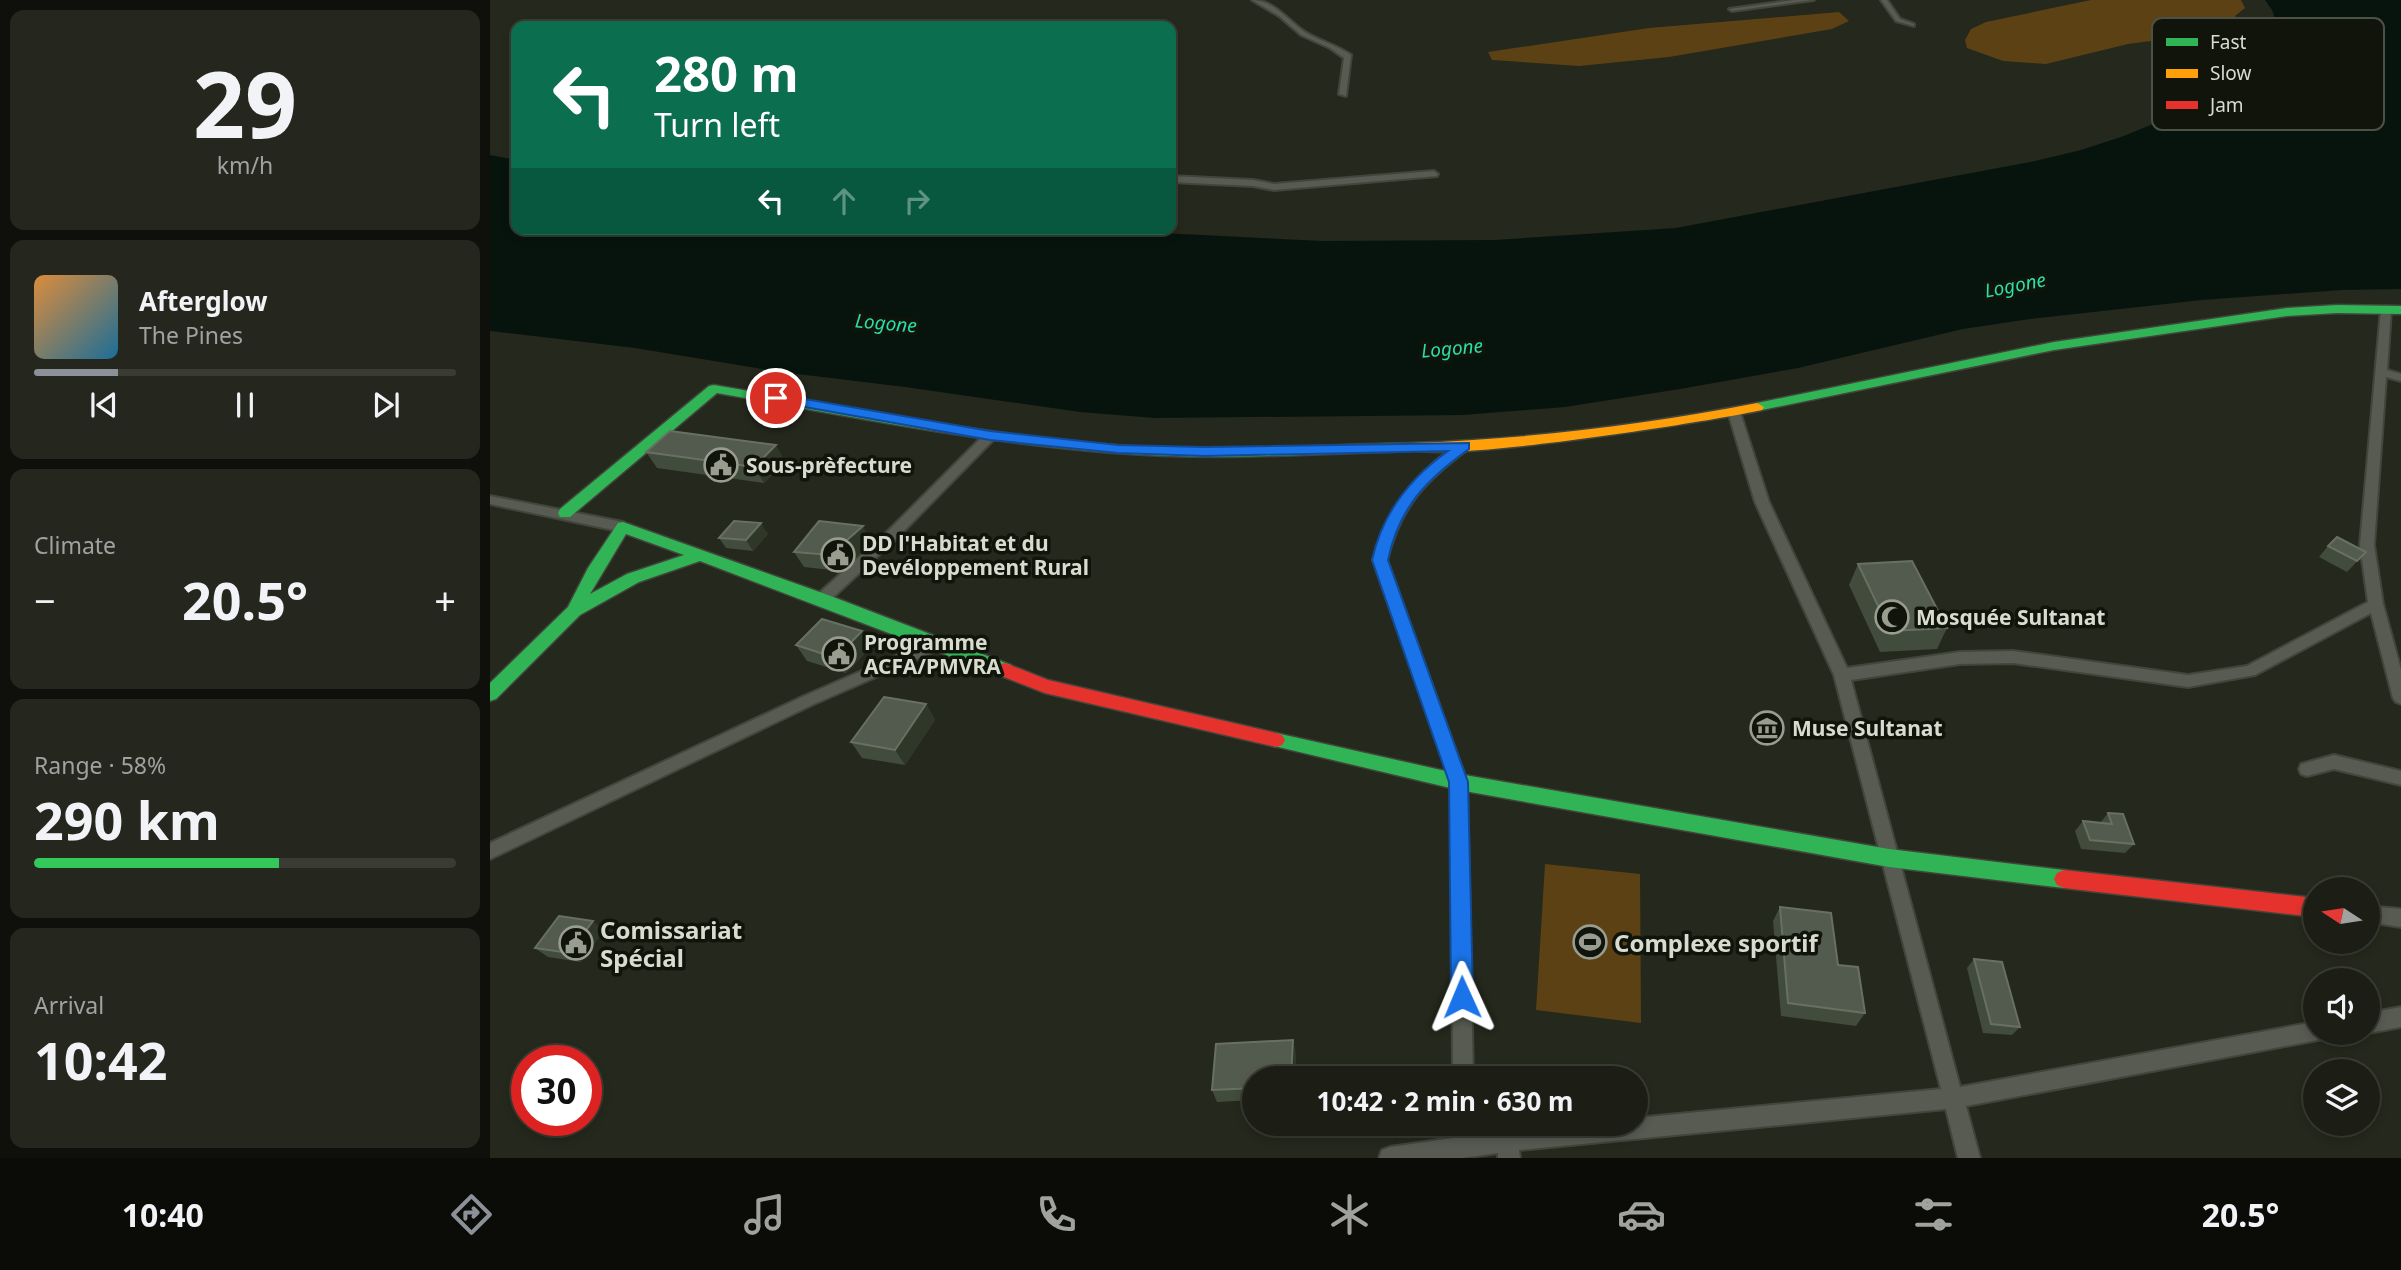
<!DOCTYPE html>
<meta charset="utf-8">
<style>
:root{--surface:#1c1e15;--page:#25271e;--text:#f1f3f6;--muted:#a0a2a0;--line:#3a3c34;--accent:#8c9099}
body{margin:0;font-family:"Noto Sans",sans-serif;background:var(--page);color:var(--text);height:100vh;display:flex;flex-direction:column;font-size:26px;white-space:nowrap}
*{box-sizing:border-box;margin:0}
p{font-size:23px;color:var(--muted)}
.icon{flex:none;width:38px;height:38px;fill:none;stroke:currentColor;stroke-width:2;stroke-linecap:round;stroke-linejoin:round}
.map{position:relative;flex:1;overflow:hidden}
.panel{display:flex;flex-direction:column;gap:10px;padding:10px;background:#0f100c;width:490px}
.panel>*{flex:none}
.banner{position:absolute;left:21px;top:21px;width:665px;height:214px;border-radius:14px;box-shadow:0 4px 10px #0003,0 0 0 2px var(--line);background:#0b6e4f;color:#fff;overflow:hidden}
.needle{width:46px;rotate:282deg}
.fabs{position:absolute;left:1813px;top:877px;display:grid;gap:14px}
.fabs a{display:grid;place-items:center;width:77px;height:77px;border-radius:50%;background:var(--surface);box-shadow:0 4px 10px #0003,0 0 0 2px var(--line);font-size:35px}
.speed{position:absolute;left:21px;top:1045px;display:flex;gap:14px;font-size:35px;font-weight:700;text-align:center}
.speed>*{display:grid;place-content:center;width:91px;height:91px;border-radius:50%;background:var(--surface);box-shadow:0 4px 10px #0003,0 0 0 2px var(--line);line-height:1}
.speed .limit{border:10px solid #d22;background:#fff;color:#111}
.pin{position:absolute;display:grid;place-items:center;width:60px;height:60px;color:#fff;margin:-30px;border:4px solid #fff;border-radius:50%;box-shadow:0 2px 7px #0007}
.me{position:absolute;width:77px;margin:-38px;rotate:359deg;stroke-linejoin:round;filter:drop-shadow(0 0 5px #0008)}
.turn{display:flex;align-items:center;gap:24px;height:147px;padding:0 28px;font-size:32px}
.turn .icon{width:91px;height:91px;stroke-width:2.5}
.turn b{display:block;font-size:49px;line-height:60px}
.lanes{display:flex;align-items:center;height:66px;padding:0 28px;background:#0003;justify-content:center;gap:35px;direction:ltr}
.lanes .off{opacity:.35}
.big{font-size:52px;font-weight:700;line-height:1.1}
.panel .tile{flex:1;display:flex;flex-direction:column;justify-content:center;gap:10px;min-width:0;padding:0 24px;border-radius:14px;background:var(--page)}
.panel .dial{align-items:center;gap:0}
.dial b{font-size:91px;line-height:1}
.song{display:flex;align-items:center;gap:21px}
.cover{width:84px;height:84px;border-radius:10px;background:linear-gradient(135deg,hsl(30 70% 55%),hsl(200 70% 35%))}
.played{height:7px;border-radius:4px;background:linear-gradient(90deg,var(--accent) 20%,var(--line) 20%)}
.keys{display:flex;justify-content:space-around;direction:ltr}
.heat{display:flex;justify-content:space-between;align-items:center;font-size:38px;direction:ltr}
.charge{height:10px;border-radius:5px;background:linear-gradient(90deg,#34c759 58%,var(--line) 0)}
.trip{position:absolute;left:752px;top:1066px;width:406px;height:70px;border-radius:35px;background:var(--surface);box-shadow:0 4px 10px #0003,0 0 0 2px var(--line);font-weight:700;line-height:70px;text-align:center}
.menu{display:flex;height:112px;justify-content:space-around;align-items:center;background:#0b0c08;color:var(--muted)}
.menu .icon{width:49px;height:49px}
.menu .on{color:var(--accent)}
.menu b{font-size:32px;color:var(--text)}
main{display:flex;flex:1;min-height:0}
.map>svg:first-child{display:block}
</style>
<main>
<section class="panel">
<div class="tile dial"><b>29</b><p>km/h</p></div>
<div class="tile">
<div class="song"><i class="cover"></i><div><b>Afterglow</b><p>The Pines</p></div></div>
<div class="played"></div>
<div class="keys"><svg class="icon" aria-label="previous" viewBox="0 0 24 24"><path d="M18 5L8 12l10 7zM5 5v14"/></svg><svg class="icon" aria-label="pause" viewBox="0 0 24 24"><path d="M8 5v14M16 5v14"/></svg><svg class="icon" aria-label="next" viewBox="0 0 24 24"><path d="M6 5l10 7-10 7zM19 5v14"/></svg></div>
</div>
<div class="tile"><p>Climate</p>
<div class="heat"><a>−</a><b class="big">20.5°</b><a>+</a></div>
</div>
<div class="tile"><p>Range · 58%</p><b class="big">290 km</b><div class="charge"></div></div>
<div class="tile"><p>Arrival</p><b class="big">10:42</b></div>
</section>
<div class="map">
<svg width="1911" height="1158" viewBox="0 0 1911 1158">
<rect width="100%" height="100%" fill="#25281c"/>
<g fill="#5c4115">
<polygon points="1601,0 1751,0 1755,8 1745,16 1751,24 1748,27 1729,26 1712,29 1699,36 1638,44 1556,64 1513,61 1477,48 1475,40 1481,29 1496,22"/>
<polygon points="1349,12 1359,21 1342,29 1179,57 1089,66 1002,60 998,52 1159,28"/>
<polygon points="1055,864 1150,874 1151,1023 1046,1010"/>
</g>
<polygon fill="#07140d" points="1775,0 1911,0 1911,289 1852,290 1712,300 1540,319 1473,329 1308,368 1190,389 1075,407 973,415 665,418 590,412 415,387 291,372 145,348 0,331 0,155 26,160 26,229 592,229 832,241 1005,240 1186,228 1545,161 1591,150 1631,137 1755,87 1784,63 1792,40 1782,10"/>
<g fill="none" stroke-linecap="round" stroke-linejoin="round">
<defs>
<g id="street">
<path d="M762,0C784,0 798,21 815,32C829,41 845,44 861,55L856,96L849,94L854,58L840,48L811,35L789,16Z"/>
<polygon points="1304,0 1324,0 1242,11 1239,9"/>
<polygon points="1391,0 1397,0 1410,19 1424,24 1424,26 1406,21"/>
<polygon points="944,171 948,174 947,176 784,190 763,186 681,182 681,176 763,180 784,184"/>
<polygon points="1896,306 1901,309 1897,370 1911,374 1911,381 1896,377 1884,545 1893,604 1911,670 1911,704 1906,702 1903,698 1881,613 1765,675 1698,687 1523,663 1470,664 1361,680 1470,1087 1825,1022 1825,1032 1836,1032 1833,1039 1476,1106 1490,1158 1468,1158 1456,1109 1029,1150 1030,1158 1008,1158 1008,1153 973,1158 889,1158 892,1150 900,1147 963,1138 963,1124 983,1124 984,1135 1089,1124 1146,1124 1146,1118 1451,1089 1344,675 1265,502 1238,412 1240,409 1244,408 1250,412 1279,502 1357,668 1470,652 1523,651 1698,675 1757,666 1878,602 1870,545 1891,309"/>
<polygon points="500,432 504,433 506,436 504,439 408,537 337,603 327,603 325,599 327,595 398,531 496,433"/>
<path d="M974,442L980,446L978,449C935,481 910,507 897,560L977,782L983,1078H963L961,782L883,560C894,519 914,487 947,460C955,454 964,445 974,442Z"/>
<polygon points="0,496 133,522 140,527 133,532 0,504"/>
<polygon points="445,639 450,641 452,645 450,649 324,704 0,859 0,843 314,696"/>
<polygon points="1844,755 1911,771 1911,785 1844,769 1817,776 1811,774 1809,769 1811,764"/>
<polygon points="1878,906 1911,909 1911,927 1878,922"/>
<polygon points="1911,1007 1911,1027 1878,1033 1877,1032 1878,1013"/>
</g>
<g id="fast">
<polygon points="1847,305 1911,306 1911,314 1847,313 1797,316 1564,350 1267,411 1260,407 1267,403 1564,342 1797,308"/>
<path d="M224,385C357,408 490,434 624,445C723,453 823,445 922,443L929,447L922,451C823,454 724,461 625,453C491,443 359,416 227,393L80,517H70L68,513L70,509L219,386Z"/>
<path d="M133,522L338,595L521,665L524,670L521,675H509L210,561L149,582L90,615L6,699L0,701V683L78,607L98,568L128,523ZM136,534L194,555L137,574L100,594Z"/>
<polygon points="786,733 969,774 1399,849 1574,870 1581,873 1584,879 1581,885 1574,888 1399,867 969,790 780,745 777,740 780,735"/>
</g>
<path id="slow" d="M1267,403L1274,407L1272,410C1229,420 936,467 915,447L922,443C1038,439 1153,425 1267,403Z"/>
<g id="jam">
<polygon points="515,663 558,680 786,733 792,735 795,740 792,745 786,747 555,693 509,675 506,670 509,665"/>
<polygon points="1574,870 1825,898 1825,917 1574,888 1567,885 1564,879 1567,873"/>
</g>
</defs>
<use href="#street" stroke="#42453b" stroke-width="4"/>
<use href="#fast" stroke="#42453b" stroke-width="3"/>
<use href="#slow" stroke="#42453b" stroke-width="3"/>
<use href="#jam" stroke="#42453b" stroke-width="3"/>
<use href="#street" fill="#585b52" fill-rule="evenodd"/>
<use href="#fast" fill="#30b455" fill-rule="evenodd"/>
<use href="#slow" fill="#ff9f0a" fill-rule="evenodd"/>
<use href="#jam" fill="#e5322d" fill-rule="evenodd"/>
</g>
<g fill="#414c3d">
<polygon points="156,452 295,461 274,483 167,468"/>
<polygon points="278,534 263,551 236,548 229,538"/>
<polygon points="381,542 350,571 314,567 304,552"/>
<polygon points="1838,546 1876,552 1857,572 1829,557"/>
<polygon points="1368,564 1457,628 1447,649 1390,652 1359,585"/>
<polygon points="372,631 381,647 356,673 317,661 306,645"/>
<polygon points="436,704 445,720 415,765 372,758 361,742"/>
<polygon points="1618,813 1644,844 1635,853 1591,849 1585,831 1593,821 1610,823"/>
<polygon points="1290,907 1348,965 1375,1013 1366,1026 1291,1016 1283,921"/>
<polygon points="114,930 91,962 58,957 45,948"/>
<polygon points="1484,959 1530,1027 1522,1035 1493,1033 1477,968"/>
<polygon points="806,1053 805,1078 765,1078 765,1100 727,1102 722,1090"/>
</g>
<g fill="#2f3729">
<polygon points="286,445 295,461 274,483 264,467"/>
<polygon points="271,523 278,534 263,551 256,540"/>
<polygon points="373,526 381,542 350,571 340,555"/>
<polygon points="372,631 381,647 356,673 346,658"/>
<polygon points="436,704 445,720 415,765 405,750"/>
<polygon points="103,921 114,930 91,962 79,953"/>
<polygon points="803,1040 806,1053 805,1078 801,1078"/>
</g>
<g fill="#525b4d" stroke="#677061" stroke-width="2">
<polygon points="180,431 286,445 264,467 156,452"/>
<polygon points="244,521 271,523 256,540 229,538"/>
<polygon points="329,521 373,526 340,555 304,552"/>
<polygon points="1847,537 1876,552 1867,561 1838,546"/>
<polygon points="1422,561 1457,628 1400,631 1368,564"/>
<polygon points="332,619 372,631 346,658 306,645"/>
<polygon points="394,697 436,704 405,750 361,742"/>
<polygon points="1618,813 1633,814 1644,844 1600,840 1593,821 1622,824"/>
<polygon points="1290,907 1341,913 1348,965 1368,967 1375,1013 1298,1003"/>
<polygon points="69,916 103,921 79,953 45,948"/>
<polygon points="1484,959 1512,962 1530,1027 1501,1024"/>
<polygon points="803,1040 801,1078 765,1078 765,1088 722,1090 726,1044"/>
</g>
<path fill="#1a73e8" stroke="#114b97" stroke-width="2" d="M286,394L500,431L628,445L715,447L979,443V449C937,479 909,507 898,560L978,782L983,997L979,1005L972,1008L964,1005L961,997L959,782L882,560C892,514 920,478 958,451L715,456L628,453L500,440L281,401L279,398Z"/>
<defs>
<symbol id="civic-ring" viewBox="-11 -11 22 22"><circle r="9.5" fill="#11140a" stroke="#999d90" stroke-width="1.5"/><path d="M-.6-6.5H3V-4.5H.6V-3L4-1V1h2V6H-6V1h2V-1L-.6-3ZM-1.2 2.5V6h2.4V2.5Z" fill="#999d90"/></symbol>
<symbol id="mosque-ring" viewBox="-11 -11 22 22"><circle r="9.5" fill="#11140a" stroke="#999d90" stroke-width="1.5"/><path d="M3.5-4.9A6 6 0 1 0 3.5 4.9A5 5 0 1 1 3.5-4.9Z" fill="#999d90"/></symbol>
<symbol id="museum-ring" viewBox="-11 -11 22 22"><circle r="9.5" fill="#11140a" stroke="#999d90" stroke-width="1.5"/><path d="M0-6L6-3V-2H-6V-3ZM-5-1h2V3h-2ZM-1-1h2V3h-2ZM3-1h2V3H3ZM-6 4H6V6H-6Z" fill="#999d90"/></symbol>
<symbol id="stadium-ring" viewBox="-11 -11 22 22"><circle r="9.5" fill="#11140a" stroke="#999d90" stroke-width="1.5"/><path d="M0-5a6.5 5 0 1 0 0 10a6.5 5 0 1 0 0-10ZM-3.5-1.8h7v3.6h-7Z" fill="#999d90"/></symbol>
</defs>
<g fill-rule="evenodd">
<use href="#civic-ring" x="212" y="446" width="38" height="38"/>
<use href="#civic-ring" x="329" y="536" width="38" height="38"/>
<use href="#mosque-ring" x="1383" y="598" width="38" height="38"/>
<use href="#civic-ring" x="330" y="635" width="38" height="38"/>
<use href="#museum-ring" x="1258" y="709" width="38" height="38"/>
<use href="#stadium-ring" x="1081" y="923" width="38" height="38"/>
<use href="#civic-ring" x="67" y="924" width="38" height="38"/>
</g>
<g text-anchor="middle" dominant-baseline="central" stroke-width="7" stroke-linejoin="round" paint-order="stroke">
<g font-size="19" font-style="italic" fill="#2adfaa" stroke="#11140a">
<text transform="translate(1525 285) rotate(-11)">Logone</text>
<text transform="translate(396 323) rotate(5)">Logone</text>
<text transform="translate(962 348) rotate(-5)">Logone</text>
</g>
<g font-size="21" font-weight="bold" fill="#d8dccf" stroke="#11140a" text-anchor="start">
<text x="256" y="465">Sous-prèfecture</text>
<text x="372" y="543">DD l'Habitat et du<tspan x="372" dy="24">Devéloppement Rural</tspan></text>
<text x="1426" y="617">Mosquée Sultanat</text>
<text x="374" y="642">Programme<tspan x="374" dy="24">ACFA/PMVRA</tspan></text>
<text x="1302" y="728">Muse Sultanat</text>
</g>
<g font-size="24" font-weight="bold" fill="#d8dccf" stroke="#11140a" text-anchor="start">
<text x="110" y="929">Comissariat<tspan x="110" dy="28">Spécial</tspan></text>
<text x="1124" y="942">Complexe sportif</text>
</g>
</g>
<rect x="1662" y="18" width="232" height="112" rx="10" fill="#11140a" stroke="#4d5045" stroke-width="2"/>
<rect x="1676" y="38" width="32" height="8" fill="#30b455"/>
<rect x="1676" y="69" width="32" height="9" fill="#ff9f0a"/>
<rect x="1676" y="101" width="32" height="8" fill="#e5322d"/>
<g font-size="19" fill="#d8dccf">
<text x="1720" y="49">Fast</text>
<text x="1720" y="80">Slow</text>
<text x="1720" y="112">Jam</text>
</g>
</svg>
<div class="fabs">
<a><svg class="needle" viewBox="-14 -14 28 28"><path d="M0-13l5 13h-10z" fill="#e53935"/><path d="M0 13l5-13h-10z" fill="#a0a2a0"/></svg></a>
<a><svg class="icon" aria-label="sound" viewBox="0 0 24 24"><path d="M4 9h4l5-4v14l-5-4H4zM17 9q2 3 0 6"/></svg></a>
<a><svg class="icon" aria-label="layers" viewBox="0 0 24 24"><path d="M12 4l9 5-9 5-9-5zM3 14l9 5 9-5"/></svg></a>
</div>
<div class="speed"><div class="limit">30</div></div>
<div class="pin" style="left:286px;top:398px;background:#d93025"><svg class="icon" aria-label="arrive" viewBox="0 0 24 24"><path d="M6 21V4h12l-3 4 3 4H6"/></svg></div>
<svg class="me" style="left:972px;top:997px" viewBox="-20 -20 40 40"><path d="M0-17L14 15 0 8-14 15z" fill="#1a73e8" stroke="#fff" stroke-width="4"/></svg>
<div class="trip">10:42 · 2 min · 630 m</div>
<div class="banner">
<div class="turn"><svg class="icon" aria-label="left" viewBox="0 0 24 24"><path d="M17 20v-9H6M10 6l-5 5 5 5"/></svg><div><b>280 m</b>Turn left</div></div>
<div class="lanes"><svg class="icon" aria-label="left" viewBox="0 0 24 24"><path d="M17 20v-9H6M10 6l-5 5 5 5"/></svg><svg class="icon off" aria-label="ahead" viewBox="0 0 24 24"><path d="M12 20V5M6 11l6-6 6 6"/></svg><svg class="icon off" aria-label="right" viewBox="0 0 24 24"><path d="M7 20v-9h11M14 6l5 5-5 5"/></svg></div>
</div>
</div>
</main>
<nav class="menu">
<b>10:40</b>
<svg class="icon on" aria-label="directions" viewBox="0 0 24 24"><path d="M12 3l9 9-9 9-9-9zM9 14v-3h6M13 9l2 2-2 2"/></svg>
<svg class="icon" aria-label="music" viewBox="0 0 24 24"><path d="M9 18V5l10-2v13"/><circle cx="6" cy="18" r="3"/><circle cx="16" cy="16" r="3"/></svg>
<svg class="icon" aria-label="phone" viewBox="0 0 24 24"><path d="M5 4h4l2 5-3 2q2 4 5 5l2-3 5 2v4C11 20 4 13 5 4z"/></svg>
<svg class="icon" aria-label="climate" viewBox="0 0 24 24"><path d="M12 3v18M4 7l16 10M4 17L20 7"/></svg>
<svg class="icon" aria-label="car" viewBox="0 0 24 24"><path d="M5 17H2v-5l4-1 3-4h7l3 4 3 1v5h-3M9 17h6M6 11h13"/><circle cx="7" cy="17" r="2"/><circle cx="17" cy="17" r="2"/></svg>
<svg class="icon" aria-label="filters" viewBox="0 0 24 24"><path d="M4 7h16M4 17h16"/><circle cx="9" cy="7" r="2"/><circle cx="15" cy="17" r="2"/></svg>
<b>20.5°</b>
</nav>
